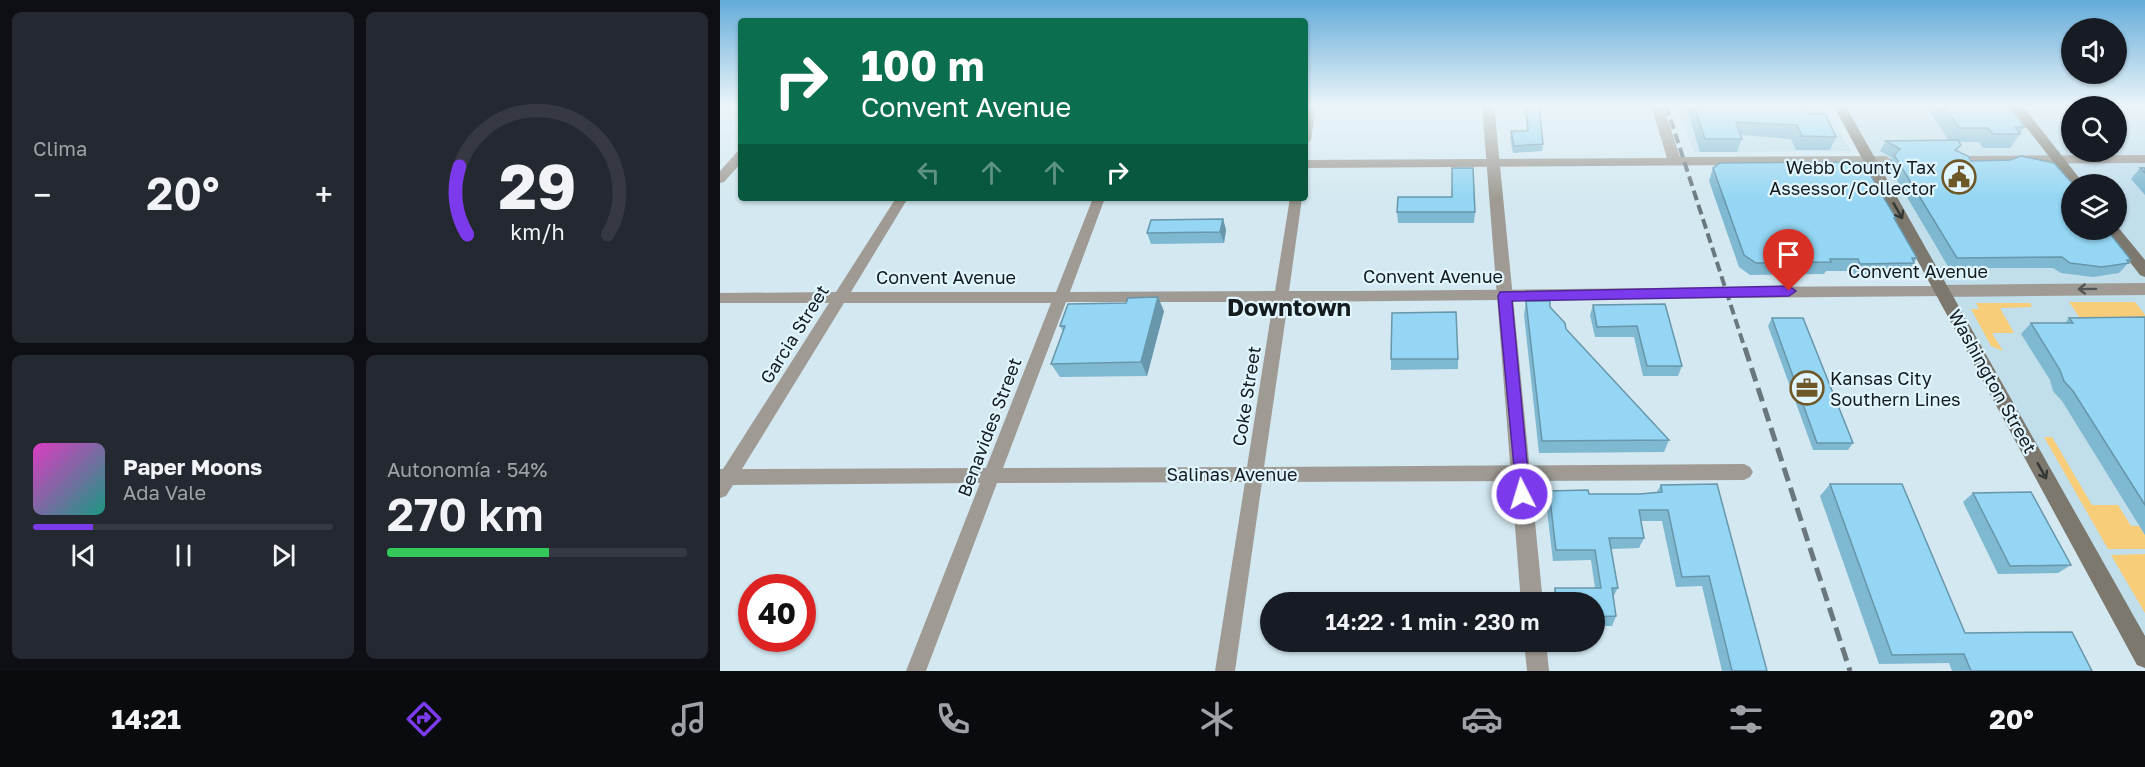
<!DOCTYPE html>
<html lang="es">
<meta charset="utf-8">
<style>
:root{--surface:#171b24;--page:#242831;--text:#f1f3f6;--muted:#9ea1a6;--line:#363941;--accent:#7c3aed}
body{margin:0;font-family:"Golos Text",sans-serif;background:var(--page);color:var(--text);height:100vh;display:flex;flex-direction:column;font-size:22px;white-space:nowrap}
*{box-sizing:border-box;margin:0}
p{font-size:20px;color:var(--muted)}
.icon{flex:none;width:33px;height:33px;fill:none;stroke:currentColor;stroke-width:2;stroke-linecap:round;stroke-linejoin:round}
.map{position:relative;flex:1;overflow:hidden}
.side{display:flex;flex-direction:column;gap:12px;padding:12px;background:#0d0f14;width:720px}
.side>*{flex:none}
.banner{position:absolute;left:18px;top:18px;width:570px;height:183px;border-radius:6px;box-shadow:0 2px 4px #0004;background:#0b6e4f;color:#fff;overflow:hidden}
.fabs{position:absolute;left:1341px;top:18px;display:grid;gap:12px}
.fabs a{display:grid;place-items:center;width:66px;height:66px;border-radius:50%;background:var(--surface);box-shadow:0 2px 4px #0004;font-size:30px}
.speed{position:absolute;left:18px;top:574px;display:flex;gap:12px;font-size:30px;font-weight:700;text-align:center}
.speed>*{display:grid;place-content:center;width:78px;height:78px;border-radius:50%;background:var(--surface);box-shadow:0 2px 4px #0004;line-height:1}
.speed .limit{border:9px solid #d22;background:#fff;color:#111}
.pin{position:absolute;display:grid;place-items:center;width:51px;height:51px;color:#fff;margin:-62px -26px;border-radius:50% 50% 50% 0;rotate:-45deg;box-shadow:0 0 6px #0007}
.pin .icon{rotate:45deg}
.me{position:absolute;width:66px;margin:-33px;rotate:355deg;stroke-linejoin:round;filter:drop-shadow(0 0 4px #0008)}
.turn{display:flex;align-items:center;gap:21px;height:126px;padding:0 24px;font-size:27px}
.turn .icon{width:78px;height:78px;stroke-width:2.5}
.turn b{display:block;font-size:42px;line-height:51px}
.lanes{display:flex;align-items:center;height:57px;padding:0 24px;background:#0003;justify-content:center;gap:30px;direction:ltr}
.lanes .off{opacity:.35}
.big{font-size:45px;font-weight:600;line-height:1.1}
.side .tile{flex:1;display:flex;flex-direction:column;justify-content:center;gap:9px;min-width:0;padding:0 21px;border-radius:9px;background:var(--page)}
.side .dial{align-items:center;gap:0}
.dial svg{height:156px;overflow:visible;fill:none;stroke:var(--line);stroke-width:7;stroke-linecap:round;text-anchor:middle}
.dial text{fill:var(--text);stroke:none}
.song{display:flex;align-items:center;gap:18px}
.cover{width:72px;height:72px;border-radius:9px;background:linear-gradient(135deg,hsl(310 70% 55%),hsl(170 70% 35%))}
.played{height:6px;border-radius:3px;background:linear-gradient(90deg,var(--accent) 20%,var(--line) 20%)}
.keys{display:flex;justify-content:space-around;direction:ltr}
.heat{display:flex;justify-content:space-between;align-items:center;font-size:33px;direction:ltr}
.charge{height:9px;border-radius:4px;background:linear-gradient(90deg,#34c759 54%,var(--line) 0)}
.side .tiles{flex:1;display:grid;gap:12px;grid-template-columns:repeat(2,1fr)}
.trip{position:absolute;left:540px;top:592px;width:345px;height:60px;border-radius:30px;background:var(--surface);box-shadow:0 2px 4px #0004;font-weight:600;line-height:60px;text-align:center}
.tabs{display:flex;height:96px;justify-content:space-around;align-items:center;background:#090b0e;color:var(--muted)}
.tabs .icon{width:42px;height:42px}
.tabs .current{color:var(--accent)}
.tabs b{font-size:27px;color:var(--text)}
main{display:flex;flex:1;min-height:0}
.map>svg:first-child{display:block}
</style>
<main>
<section class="side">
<div class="tiles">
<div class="tile"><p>Clima</p>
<div class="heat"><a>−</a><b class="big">20°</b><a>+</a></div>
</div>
<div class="tile dial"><svg viewBox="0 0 100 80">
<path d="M14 69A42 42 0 1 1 86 69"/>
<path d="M14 69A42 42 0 0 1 10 34" stroke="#7c3aed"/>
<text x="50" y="56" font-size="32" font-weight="700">29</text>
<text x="50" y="72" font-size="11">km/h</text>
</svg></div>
<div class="tile">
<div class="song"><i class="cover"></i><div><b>Paper Moons</b><p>Ada Vale</p></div></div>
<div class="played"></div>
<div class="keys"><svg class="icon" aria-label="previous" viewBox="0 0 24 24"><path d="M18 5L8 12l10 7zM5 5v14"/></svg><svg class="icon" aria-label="pause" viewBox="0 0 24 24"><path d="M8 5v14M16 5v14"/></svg><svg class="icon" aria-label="next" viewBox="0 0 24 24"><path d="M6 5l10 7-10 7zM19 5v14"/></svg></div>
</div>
<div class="tile"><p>Autonomía · 54%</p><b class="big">270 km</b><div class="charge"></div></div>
</div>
</section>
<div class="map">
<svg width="1425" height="671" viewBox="0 0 1425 671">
<rect width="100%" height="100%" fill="#d3e8f1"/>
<g fill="#c1deeb" fill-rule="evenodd">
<polygon points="958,105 1105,105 1131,151 974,152"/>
<path d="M1119,105H1425V657ZM1352,106H1396V152H1352ZM1352,184H1396V230H1352Z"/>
</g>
<g fill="#f7cd7a">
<polygon points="1349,302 1415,302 1425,315 1425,333 1367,328"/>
<polygon points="1256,303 1310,303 1312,307 1280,308 1294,333 1272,333 1283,351 1271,346 1251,309 1259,309"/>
<polygon points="1324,437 1332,437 1372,505 1398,505 1411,526 1419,526 1425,535 1425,549 1388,549"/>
<polygon points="1425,554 1425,613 1391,555"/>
</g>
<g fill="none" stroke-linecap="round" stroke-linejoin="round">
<g fill="#9f9b94" fill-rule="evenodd">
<polygon points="585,105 596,105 591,140 585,144"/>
<polygon points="931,105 943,105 960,157 1166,156 1172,160 1166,164 585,168 585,160 947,158"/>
<polygon points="21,151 21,163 4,182 0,183 0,171 17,152"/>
<polygon points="1425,155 1425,163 1237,164 1231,160 1237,156"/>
<path d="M176,198H188L131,292H336L373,198H385L350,292L555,291L570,198H582L569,291C787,291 1005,286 1223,286L1230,291L1223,296L568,302L544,467L1024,464L1030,467L1033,472L1030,477L1024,480L542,482L515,671H495L525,482L277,483L206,671H186L260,483L13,485L6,496L0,498V469H3L109,303H0V293L116,292ZM346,302H553L527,467L283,468ZM124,303H331L266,468L22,469Z"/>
</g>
<g fill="#9f9b94" fill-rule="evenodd">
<polygon points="762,105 774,105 823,603 801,603"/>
<polygon points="1425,283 1425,295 1223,297 1215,291 1223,285"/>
<polygon points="804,642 826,642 829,671 807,671"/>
</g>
<g fill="#7d786d" fill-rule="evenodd">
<polygon points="1113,105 1125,105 1425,636 1425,668 1417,665"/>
<polygon points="1289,105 1302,105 1364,184 1352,186"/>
<polygon points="1397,226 1425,260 1425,277 1420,275 1385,230 1396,230"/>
</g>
<polyline stroke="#6a777d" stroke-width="4" stroke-dasharray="10 5" stroke-linecap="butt" points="946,105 1025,349"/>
<polyline stroke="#6a777d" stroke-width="5" stroke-dasharray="14 7" stroke-linecap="butt" points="1025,348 1130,671"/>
</g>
<g fill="#7fb8d1">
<polygon points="646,105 666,105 666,110 647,110"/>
<polygon points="805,105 823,144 822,151 793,153 790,138 791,131 807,131 805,111"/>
<polygon points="968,105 1086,105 1090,114 1116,137 1110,150 1076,150 1071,139 1021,135 1022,139 1017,152 980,152 967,109"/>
<polygon points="1206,105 1288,105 1305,127 1290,148 1263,148 1259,142 1238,142 1241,145 1237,151 1251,161 1352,184 1411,260 1399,273 1373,277 1341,273 1333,268 1229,268 1168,165 1172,158 1160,151 1166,141 1229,141"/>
<polygon points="732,168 755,212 754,223 678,223 677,212 732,197"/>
<polygon points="993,168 1176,218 1175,220 1197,258 1186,275 1133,276 1131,271 1106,271 1104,274 1030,275 1019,267 989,181"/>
<polygon points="1420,168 1425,168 1425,195 1411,179"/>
<polygon points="503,219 506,230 504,243 431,244 427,233"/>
<polygon points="806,301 830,307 846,329 949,440 944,452 819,453 804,315"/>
<polygon points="945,304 962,366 958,376 923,376 914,337 875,337 870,315 873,305"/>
<polygon points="444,311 427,376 340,377 331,364 343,331 340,326"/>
<polygon points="1425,317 1425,535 1342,401 1333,391 1330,380 1301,334 1311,323 1345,323 1349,318"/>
<polygon points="1052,318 1133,443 1128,450 1093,450 1048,326"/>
<polygon points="671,359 738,359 738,369 671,370"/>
<polygon points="1110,484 1245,633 1372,671 1232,671 1229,663 1159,664 1100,496"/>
<polygon points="941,485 1047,671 1002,671 982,586 956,587 942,521 921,521 924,538 919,548 891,549 898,588 893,597 896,616 892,626 874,626 874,603 833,603 832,598 835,588 875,588 871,560 833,561 826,502 829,491 869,494 920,494 937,492"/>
<polygon points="1253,493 1351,565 1338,573 1278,574 1243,502"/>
</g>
<g fill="#6896aa">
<polygon points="503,219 506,230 504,243 500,232"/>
<polygon points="438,297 444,311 427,376 421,362"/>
</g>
<g fill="#94d6f3" stroke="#6896aa" stroke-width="1.5">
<polygon points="806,105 819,105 823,144 794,146 791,131 808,131"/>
<polygon points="974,105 1086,105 1090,114 1105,114 1116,137 1082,136 1077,125 1016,122 1022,139 985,139"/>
<polygon points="1223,105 1288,105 1305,127 1295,127 1300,134 1273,134 1268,128 1239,128"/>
<polygon points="1238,140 1241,145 1235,150 1248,156 1251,161 1290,160 1301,156 1334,163 1353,184 1352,184 1352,230 1387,230 1411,260 1407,260 1409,263 1382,267 1350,263 1342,257 1237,258 1174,155 1180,149 1166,141"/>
<polygon points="1139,162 1145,166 1176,218 1174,218 1197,258 1192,258 1194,263 1140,264 1138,259 1110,259 1111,262 1036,263 1024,255 993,168 1000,163"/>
<polygon points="732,168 753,168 755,212 677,212 678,197 732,197"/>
<polygon points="1420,168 1425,168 1425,173"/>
<polygon points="503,219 500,232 427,233 431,220"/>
<polygon points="438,297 421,362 331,364 345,326 340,326 348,304 406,303 408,298"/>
<polygon points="806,301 830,301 830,307 845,323 846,329 949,440 822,441"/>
<polygon points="945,304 962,366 927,366 917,326 877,327 873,305"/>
<polygon points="736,312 738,359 671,359 672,313"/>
<polygon points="1425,317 1425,505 1353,391 1344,381 1340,370 1311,323 1353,323 1349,318"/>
<polygon points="1052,318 1083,318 1133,443 1097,443"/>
<polygon points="997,484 1047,671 1012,671 989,576 962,577 948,510 919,510 924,538 889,538 898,588 892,588 896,616 874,617 874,603 837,603 835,588 881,588 875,550 836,550 829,491 868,490 869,494 920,494 942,492 941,485"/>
<polygon points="1110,484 1182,484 1245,633 1352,632 1372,671 1251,671 1244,654 1172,655"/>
<polygon points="1311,492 1351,565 1290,566 1253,493"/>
</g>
<defs><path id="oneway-shaft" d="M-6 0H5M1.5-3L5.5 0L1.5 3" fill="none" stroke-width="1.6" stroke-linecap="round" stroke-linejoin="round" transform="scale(1.5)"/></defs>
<g stroke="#343836">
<use href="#oneway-shaft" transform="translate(1178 211) rotate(60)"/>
<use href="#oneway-shaft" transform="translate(1322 471) rotate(61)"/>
</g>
<use stroke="#535554" href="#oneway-shaft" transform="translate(1367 289) rotate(179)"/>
<linearGradient id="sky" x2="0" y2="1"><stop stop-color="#64abd9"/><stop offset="0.53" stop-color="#ebf5f9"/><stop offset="1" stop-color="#ebf5f9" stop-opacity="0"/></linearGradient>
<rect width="1425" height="199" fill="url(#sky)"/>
<polygon fill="#7c3aed" stroke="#51269a" stroke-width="1.5" points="1069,286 1076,291 1069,296 792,301 810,494 808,499 797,499 778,296 780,292"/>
<defs>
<symbol id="civic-ring" viewBox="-11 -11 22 22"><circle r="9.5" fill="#e1f5fe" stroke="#6f5828" stroke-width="1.5"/><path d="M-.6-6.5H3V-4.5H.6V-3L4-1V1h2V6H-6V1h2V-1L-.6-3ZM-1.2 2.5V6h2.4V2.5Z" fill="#6f5828"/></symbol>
<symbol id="office-ring" viewBox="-11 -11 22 22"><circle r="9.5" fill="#e1f5fe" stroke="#6f5828" stroke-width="1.5"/><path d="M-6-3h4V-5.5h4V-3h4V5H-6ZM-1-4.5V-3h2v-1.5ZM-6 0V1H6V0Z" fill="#6f5828"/></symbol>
</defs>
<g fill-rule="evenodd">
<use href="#civic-ring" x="1220" y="158" width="38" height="38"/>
<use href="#office-ring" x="1068" y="369" width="38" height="38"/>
</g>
<g text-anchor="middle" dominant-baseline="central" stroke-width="4.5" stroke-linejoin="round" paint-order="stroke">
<g font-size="18" fill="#151c1f" stroke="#e1f5fe" text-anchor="end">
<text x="1216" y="167">Webb County Tax<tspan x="1216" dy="21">Assessor/Collector</tspan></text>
<text x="1110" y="378" text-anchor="start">Kansas City<tspan x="1110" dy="21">Southern Lines</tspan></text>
</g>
<g font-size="18" fill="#151c1f" stroke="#e1f5fe">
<text x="1198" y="271">Convent Avenue</text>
<text x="713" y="276">Convent Avenue</text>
<text x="226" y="277">Convent Avenue</text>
<text transform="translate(74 334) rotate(-58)">Garcia Street</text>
<text transform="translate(1273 381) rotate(61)">Washington Street</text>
<text transform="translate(526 396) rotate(-81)">Coke Street</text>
<text transform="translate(269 427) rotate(-69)">Benavides Street</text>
<text x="512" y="474">Salinas Avenue</text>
</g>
<g font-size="24" font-weight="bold" fill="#151c1f" stroke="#e1f5fe">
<text x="569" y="306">Downtown</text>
</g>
</g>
</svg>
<div class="fabs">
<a><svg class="icon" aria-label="sound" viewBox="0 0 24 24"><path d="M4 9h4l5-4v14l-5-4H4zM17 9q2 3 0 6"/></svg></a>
<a><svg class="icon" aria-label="search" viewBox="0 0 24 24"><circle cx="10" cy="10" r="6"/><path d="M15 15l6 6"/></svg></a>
<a><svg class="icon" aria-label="layers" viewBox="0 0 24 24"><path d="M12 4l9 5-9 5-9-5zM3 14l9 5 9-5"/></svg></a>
</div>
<div class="speed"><div class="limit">40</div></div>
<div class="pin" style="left:1069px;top:291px;background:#d93025"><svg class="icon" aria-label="arrive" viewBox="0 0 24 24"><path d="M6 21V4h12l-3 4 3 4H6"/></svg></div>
<svg class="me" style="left:802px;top:494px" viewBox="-20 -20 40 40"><circle r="17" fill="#7c3aed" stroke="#fff" stroke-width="3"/><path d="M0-11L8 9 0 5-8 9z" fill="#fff"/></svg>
<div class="trip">14:22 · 1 min · 230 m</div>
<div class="banner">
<div class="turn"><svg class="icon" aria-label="right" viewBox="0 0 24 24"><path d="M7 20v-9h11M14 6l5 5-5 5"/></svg><div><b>100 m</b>Convent Avenue</div></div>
<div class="lanes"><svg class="icon off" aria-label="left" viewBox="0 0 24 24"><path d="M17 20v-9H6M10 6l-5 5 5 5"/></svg><svg class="icon off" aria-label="ahead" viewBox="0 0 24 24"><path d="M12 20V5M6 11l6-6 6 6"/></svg><svg class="icon off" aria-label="ahead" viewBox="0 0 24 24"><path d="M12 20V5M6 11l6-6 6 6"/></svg><svg class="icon" aria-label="right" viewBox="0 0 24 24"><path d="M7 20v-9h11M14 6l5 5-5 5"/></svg></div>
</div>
</div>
</main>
<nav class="tabs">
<b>14:21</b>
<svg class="icon current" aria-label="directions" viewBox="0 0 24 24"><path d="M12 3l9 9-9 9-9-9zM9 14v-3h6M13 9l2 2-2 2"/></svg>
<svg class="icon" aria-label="music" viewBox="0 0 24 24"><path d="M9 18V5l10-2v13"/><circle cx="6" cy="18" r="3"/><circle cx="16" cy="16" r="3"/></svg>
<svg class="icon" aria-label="phone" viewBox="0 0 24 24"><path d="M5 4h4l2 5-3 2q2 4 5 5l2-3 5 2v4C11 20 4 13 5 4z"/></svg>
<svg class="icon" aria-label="climate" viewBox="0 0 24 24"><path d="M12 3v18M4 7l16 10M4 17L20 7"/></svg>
<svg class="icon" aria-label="car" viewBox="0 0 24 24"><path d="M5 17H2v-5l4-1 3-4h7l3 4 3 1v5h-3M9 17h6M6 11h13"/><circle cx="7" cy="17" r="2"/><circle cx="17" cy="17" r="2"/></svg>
<svg class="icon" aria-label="filters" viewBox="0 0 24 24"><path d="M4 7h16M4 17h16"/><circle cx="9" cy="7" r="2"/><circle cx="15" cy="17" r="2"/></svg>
<b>20°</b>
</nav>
